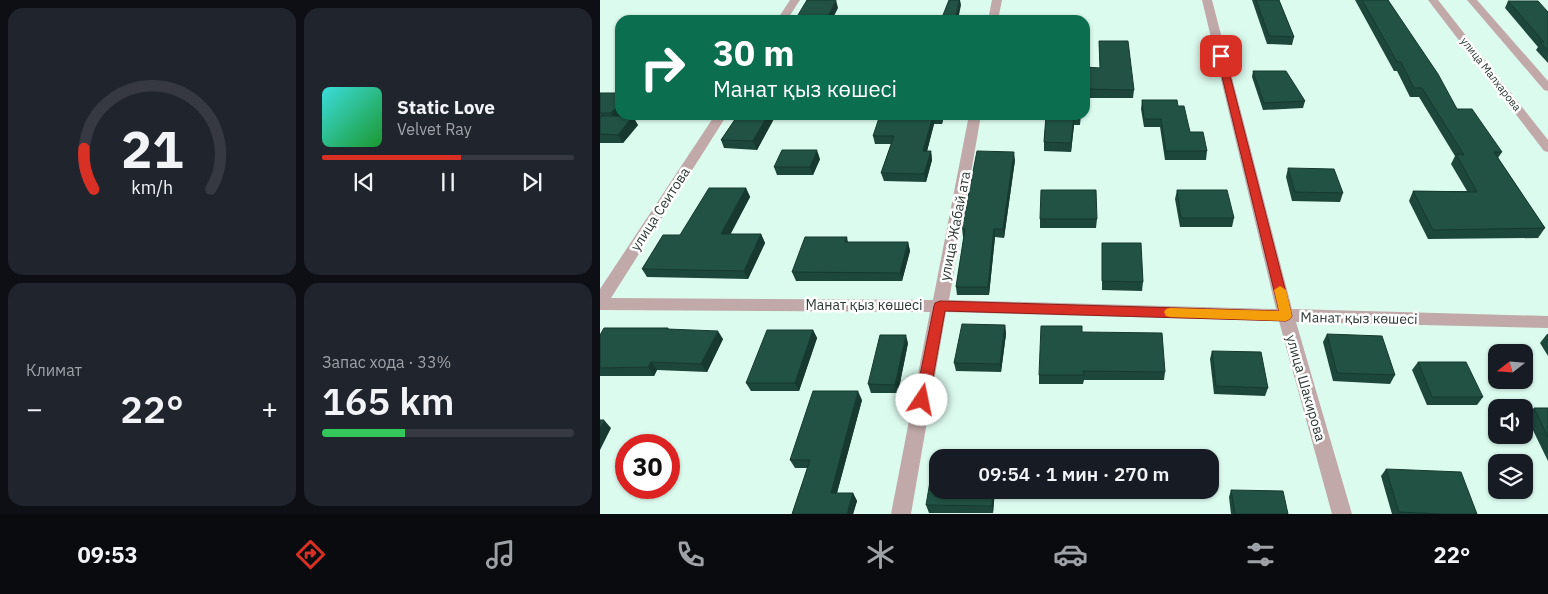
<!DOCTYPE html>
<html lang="ru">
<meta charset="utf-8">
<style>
:root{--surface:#171b24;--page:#20242c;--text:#f1f3f6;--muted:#9ea1a6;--line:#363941;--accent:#d93025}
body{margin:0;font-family:"IBM Plex Sans",sans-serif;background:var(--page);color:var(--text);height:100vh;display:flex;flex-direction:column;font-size:19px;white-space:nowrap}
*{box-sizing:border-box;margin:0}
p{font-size:16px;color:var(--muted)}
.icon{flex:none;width:28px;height:28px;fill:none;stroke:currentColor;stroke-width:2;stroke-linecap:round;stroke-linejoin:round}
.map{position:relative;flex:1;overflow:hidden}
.details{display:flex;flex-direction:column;gap:8px;padding:8px;background:#0d0f14;width:600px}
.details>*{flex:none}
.top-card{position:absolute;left:15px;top:15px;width:475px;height:105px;border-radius:15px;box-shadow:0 1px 4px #0004;background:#0b6e4f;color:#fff;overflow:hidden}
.needle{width:32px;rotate:253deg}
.controls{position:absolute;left:888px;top:344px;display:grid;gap:10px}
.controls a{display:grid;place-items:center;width:45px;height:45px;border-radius:10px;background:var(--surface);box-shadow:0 1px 4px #0004;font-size:25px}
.speed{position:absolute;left:15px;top:434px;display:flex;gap:10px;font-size:25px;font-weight:700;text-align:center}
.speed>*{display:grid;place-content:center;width:65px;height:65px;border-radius:50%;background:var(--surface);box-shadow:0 1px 4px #0004;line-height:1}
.speed .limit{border:8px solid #d22;background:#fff;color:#111}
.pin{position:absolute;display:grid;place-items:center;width:42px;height:42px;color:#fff;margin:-21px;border-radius:10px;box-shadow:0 2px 8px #0006}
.me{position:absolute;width:55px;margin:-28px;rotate:11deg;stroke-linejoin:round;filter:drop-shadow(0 0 4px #0008)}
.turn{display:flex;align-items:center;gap:18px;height:105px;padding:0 15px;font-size:22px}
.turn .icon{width:65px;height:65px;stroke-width:2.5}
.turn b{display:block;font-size:35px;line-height:42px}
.big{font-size:38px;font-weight:600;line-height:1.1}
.details .tile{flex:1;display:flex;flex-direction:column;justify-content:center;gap:8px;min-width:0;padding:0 18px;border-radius:15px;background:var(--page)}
.details .dial{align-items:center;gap:0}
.dial svg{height:130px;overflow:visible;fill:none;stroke:var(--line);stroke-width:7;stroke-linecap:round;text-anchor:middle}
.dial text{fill:var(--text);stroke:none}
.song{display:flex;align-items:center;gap:15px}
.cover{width:60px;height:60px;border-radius:8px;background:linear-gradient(135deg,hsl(180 70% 55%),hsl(130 70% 35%))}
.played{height:5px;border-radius:2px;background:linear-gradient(90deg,var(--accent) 55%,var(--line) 55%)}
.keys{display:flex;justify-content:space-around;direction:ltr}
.heat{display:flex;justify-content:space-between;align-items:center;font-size:28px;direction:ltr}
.charge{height:8px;border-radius:4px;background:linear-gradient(90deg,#34c759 33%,var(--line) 0)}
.details .tiles{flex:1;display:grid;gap:8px;grid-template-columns:repeat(2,1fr)}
.trip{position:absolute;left:329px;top:449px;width:290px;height:50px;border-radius:15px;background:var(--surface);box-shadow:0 1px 4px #0004;font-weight:600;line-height:50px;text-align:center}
.tabs{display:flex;height:80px;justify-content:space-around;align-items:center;background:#090b0e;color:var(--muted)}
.tabs .icon{width:35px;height:35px}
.tabs .selected{color:var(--accent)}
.tabs b{font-size:22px;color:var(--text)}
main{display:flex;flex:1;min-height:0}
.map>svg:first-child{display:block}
</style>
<main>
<section class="details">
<div class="tiles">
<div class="tile dial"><svg viewBox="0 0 100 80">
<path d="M14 69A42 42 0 1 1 86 69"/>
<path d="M14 69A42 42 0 0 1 8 44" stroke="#d93025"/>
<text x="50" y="56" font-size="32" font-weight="700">21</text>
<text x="50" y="72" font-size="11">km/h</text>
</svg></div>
<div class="tile">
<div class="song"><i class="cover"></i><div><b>Static Love</b><p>Velvet Ray</p></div></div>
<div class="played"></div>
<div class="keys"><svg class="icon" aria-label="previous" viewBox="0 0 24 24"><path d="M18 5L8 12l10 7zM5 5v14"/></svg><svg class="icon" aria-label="pause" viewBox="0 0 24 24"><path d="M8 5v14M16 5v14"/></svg><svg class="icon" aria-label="next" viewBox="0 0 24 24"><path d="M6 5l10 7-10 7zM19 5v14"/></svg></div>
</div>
<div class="tile"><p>Климат</p>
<div class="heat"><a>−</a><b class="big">22°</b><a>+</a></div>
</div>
<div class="tile"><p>Запас хода · 33%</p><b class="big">165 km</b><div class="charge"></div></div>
</div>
</section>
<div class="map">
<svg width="948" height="514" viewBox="0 0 948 514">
<rect width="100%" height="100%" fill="#dcfbef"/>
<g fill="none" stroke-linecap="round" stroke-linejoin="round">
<g fill="#c0a9a8" fill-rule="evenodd">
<polygon points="190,0 200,0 187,20 177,20"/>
<polygon points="392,0 402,0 398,20 388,20"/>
<polygon points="602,0 612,0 692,309 948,316 948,328 696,322 752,514 732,514 679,321 346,312 311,514 291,514 330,312 0,310 0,289 115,115 127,115 11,298 333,300 369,115 381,115 349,300 676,309"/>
<polygon points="828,0 838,0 948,140 948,152 944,151"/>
<polygon points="867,0 877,0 948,81 948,91 944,90"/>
</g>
</g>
<g fill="#1c473a">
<polygon points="652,0 679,0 694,37 692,45 667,44"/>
<polygon points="755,0 788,0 857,109 902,152 898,158 945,228 938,238 828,239 809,201 813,191 867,191 851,164 855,156 819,97 810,97 797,71 794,71"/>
<polygon points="908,1 948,12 948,63 936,50 938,47 905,8"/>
<polygon points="499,41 534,90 533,98 485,98 485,67 500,68"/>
<polygon points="653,71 705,101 703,108 663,110 652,77"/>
<polygon points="0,93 20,115 22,115 21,116 38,125 23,143 0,143"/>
<polygon points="542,100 578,106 590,132 607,151 606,160 565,160 560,127 544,127 541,109"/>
<polygon points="132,115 176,115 157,150 124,148 121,140 134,121"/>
<polygon points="344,115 342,124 334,124 327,151 331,151 332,160 326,182 284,181 281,173 291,144 275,144 273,136 307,119"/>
<polygon points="446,115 481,115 480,125 474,125 471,152 444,151 444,142"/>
<polygon points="220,159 213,175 177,175 174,167"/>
<polygon points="415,160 404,238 395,237 389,295 357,295 356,287 364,237 363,237 362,228"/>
<polygon points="688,168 743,193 740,202 692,201 686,177"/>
<polygon points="146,188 150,197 130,234 161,234 165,243 148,279 47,277 42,269 80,235"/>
<polygon points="577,190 634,218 632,227 580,227 575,199"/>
<polygon points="440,219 497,219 496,228 440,228"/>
<polygon points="247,237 248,242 308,242 310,251 302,281 196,281 192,272"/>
<polygon points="502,251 543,282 542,291 502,290"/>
<polygon points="405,325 406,334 401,372 356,371 354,363"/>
<polygon points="68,328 69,329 123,339 107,372 57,370 54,376 0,376 0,335"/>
<polygon points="213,330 217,338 199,391 151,391 146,383"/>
<polygon points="482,332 565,372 564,380 484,380 483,384 439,384 439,375"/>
<polygon points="727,334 795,375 790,384 733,381 723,342"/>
<polygon points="947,334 948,334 948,356 940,343"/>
<polygon points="308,343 298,393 271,393 268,384"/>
<polygon points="612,351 668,388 665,396 614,394 610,359"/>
<polygon points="818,362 883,397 877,405 827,405 812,370"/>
<polygon points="262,400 237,493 253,493 257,501 253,514 207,468 195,468 190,460"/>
<polygon points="934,408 948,408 948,461 926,416"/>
<polygon points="786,469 877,514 792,514 781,476"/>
<polygon points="338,490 395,490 393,513 329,513 326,505"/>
<polygon points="631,490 688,514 631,514 629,497"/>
</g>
<g fill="#17392f">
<polygon points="236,0 238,8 232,20 226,20"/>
<polygon points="359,0 360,0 361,5 358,20 355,20"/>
<polygon points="20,103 20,115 22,115 16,121 11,113"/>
<polygon points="168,115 176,115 157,150 153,141"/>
<polygon points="341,115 344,115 342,124 341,116"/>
<polygon points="33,116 38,125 23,143 18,135"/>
<polygon points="333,116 334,124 325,159 323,151"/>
<polygon points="474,116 474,125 471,152 471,143"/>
<polygon points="217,150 220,159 213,175 210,167"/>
<polygon points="331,151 332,160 326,182 324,174"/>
<polygon points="414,152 415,160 404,238 403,229"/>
<polygon points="146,188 150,197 126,243 121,234"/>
<polygon points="394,229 395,237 389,295 388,287"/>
<polygon points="161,234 165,243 148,279 144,271"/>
<polygon points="308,242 310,251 302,281 300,273"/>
<polygon points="405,325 406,334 401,372 400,364"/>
<polygon points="213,330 217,338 199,391 195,383"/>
<polygon points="118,331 123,339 107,372 101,364"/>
<polygon points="306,335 308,343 298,393 295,385"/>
<polygon points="51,362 57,370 54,376 48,367"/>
<polygon points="258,391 262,400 235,500 231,493"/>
<polygon points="4,420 11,428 0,450 0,428"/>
<polygon points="393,490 395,490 393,513 392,506"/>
<polygon points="253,493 257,501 253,514 247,514"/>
</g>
<g fill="#215243" stroke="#17392f">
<polygon points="207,0 236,0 226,20 195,20"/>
<polygon points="349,0 359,0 355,20 341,20"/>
<polygon points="656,0 679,0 694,37 669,36"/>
<polygon points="762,0 788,0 838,74 857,109 872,109 902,152 894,152 945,228 833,230 813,191 877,192 856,154 864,155 822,88 814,88 801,62 797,62"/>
<polygon points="908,1 938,1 948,12 948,51 940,42 944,42"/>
<polygon points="499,41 528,41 534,90 485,89 485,67 500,68"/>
<polygon points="653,71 686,71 705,101 664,103"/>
<polygon points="0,93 20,93 20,103 11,113 0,113"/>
<polygon points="542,100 577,100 578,106 584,106 590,132 603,132 607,151 566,151 561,119 544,119"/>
<polygon points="138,115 168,115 153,141 121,140"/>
<polygon points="308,115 341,115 341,116 333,116 323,151 331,151 324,174 281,173 294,136 273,136 279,118 307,119"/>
<polygon points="446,115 480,115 480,116 474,116 471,143 444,142"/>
<polygon points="0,116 33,116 18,135 0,134"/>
<polygon points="182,150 217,150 210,167 174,167"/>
<polygon points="377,151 414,152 403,229 394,229 388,287 356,287 365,229 362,228"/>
<polygon points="688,168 734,169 743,193 695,192"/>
<polygon points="109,188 146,188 121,234 161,234 144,271 42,269 63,235 80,235"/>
<polygon points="441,190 496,190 497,219 440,219"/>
<polygon points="577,190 627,190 634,218 581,218"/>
<polygon points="205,237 247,237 245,242 308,242 300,273 192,272"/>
<polygon points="502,243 541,243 543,282 502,281"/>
<polygon points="362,324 405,325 400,364 354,363"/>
<polygon points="441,326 482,326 482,332 562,333 565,372 483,371 484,375 439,375"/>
<polygon points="4,328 68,328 67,329 118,331 101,364 51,362 48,367 0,368 0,335"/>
<polygon points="167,330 213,330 195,383 146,383"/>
<polygon points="727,334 782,336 795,375 737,373"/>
<polygon points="280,335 306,335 295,385 268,384"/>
<polygon points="612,351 661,352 668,388 616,386"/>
<polygon points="818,362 866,362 883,397 832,397"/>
<polygon points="213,391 258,391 231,493 253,493 247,514 192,514 210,460 190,460"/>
<polygon points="934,408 948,408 948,437"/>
<polygon points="0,420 4,420 0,428"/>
<polygon points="333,464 338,464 338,490 393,490 392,506 326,505"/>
<polygon points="786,469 861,472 877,514 840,514 799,512"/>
<polygon points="631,490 683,491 688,514 635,514"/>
</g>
<polygon fill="#d93025" stroke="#8d1f18" points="618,54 625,56 692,316 690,319 686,321 345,311 329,400 327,405 322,406 317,405 315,400 334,306 335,303 340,301 679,311 617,56"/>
<polygon fill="#f59e0b" points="680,286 686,290 692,316 690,319 686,321 570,317 566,316 564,312 566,309 570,308 679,311 674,290"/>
<g text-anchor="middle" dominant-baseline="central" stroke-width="5" stroke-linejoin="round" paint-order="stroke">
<g font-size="11" fill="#2d3934" stroke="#fff">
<text transform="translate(891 74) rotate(52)">улица Малхарова</text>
</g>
<g font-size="14" fill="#2d3934" stroke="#fff">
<text transform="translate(60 209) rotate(-57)">улица Сеитова</text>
<text transform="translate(355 226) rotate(-79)">улица Жабай ата</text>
<text x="264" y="305">Манат қыз көшесі</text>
<text transform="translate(759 318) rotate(1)">Манат қыз көшесі</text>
<text transform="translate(706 388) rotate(74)">улица Шакирова</text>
</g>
</g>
</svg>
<div class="controls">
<a><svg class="needle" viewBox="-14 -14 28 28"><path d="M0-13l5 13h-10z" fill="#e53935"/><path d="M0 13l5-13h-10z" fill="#9ea1a6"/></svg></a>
<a><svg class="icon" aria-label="sound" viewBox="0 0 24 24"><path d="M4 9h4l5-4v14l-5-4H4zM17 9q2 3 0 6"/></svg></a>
<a><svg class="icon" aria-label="layers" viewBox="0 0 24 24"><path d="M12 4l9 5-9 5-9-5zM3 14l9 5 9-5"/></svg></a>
</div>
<div class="speed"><div class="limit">30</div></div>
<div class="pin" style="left:621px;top:56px;background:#d93025"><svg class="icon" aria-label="arrive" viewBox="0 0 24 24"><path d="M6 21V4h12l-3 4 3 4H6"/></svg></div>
<svg class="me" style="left:322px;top:400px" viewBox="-20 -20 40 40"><circle r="19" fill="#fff"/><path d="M0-13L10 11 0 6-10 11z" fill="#d93025"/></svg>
<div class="trip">09:54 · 1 мин · 270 m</div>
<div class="top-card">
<div class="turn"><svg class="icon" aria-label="right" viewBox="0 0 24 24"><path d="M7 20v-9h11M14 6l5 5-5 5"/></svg><div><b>30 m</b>Манат қыз көшесі</div></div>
</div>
</div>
</main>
<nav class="tabs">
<b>09:53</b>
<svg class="icon selected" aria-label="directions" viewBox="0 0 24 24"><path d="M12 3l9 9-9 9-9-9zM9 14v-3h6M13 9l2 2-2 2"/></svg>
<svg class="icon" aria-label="music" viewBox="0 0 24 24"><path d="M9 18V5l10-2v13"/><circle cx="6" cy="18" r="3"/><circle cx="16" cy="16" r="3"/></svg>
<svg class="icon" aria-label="phone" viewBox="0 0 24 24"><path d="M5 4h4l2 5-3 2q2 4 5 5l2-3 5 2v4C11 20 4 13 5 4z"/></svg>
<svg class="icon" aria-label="climate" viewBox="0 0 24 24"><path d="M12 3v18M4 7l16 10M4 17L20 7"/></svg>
<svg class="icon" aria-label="car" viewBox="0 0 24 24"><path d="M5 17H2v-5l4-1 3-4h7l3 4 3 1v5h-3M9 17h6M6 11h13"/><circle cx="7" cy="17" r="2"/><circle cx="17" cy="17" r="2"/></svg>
<svg class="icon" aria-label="filters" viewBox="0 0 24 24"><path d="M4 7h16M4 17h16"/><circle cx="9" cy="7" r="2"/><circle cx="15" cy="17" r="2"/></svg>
<b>22°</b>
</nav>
